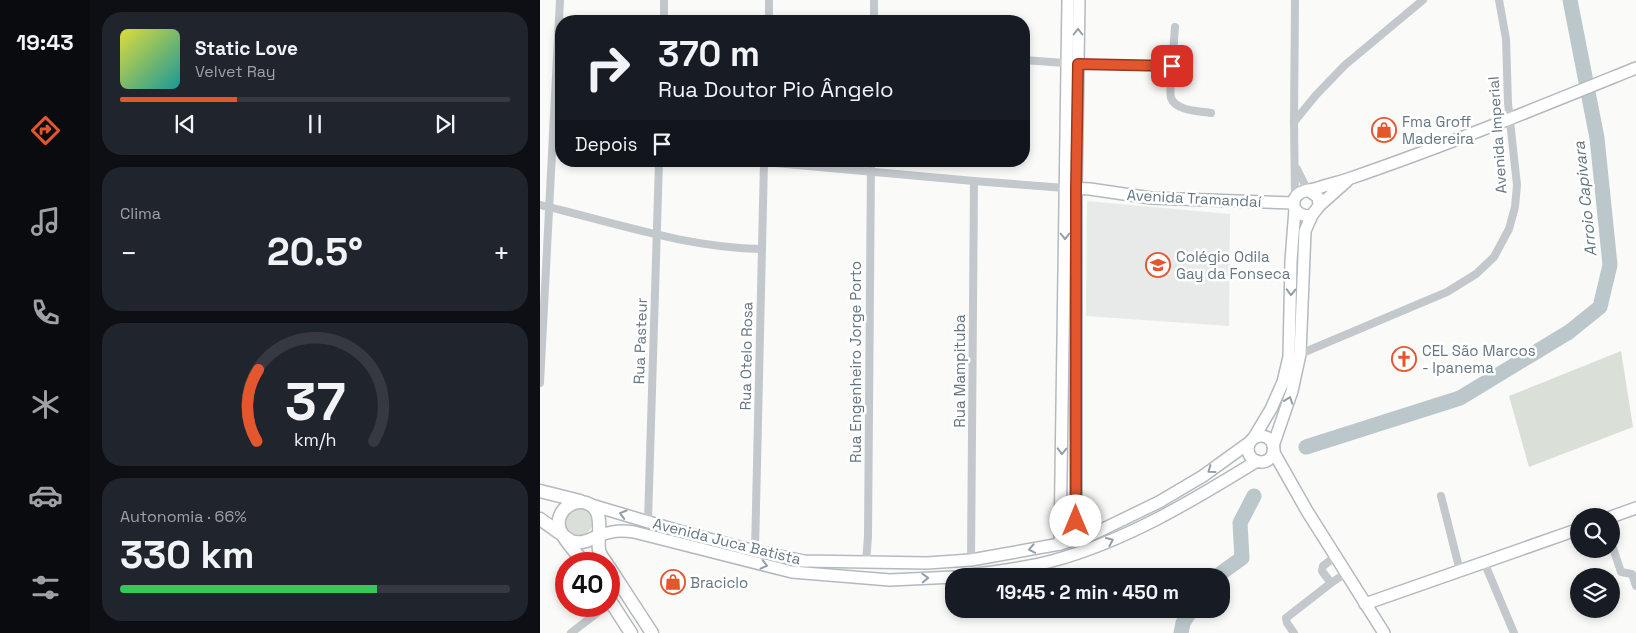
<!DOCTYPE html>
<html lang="pt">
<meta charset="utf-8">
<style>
:root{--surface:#171b24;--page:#20242c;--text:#f1f3f6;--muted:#9ea1a6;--line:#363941;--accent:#e4572e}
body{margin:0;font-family:"Space Grotesk",sans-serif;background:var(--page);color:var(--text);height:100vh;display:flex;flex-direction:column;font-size:19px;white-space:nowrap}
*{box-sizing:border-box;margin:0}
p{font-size:16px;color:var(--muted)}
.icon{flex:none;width:28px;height:28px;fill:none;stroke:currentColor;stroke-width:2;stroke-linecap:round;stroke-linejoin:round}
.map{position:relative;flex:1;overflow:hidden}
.panel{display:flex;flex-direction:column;gap:12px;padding:12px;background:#0d0f14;width:450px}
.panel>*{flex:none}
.guide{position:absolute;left:15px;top:15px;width:475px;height:152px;border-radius:20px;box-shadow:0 2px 8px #0003;background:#171b24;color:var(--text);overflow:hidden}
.tools{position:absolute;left:1030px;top:508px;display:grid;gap:10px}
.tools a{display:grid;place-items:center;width:50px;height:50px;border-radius:50%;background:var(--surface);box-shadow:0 2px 8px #0003;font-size:25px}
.speed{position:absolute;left:15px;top:552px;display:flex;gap:10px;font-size:25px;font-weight:700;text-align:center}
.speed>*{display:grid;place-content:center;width:65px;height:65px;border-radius:50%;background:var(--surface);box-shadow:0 2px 8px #0003;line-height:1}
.speed .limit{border:8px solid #d22;background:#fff;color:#111}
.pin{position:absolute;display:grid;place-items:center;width:42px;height:42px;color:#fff;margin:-21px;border-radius:10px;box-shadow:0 2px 8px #0006}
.me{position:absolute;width:55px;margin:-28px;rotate:0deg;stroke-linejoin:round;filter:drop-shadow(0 0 4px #0008)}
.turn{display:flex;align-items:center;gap:18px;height:105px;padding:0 20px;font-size:22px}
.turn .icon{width:65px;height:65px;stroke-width:2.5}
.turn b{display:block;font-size:35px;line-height:42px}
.then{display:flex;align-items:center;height:48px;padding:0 20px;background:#0003;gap:10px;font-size:19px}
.big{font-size:38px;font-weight:600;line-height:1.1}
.panel .tile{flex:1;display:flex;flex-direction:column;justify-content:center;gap:8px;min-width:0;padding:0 18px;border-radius:20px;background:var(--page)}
.panel .dial{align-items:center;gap:0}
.dial svg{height:130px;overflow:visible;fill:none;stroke:var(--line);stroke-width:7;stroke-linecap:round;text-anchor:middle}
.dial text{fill:var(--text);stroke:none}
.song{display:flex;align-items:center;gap:15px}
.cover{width:60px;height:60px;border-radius:8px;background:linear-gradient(135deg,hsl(60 70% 55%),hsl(180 70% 35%))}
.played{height:5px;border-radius:2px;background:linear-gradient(90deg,var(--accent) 30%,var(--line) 30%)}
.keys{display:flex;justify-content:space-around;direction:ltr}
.heat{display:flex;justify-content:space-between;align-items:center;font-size:28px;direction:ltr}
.charge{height:8px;border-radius:4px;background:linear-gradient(90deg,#34c759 66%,var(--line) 0)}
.trip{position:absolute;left:405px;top:568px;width:285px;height:50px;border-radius:20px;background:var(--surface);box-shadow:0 2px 8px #0003;font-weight:600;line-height:50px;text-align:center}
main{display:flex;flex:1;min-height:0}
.tab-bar{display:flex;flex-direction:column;width:90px;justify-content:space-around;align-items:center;background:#090b0e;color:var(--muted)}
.tab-bar .icon{width:35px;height:35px}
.tab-bar .selected{color:var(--accent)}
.tab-bar b{font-size:22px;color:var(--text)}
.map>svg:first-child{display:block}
</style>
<main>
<nav class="tab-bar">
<b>19:43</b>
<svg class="icon selected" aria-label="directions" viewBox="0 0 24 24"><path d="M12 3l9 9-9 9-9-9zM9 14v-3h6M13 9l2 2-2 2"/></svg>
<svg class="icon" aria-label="music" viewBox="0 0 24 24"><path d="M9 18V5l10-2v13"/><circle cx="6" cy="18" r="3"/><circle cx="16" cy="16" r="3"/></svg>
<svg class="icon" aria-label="phone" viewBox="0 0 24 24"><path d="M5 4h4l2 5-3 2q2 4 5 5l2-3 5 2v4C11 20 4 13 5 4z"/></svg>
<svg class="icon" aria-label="climate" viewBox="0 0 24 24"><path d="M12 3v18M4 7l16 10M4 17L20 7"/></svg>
<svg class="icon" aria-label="car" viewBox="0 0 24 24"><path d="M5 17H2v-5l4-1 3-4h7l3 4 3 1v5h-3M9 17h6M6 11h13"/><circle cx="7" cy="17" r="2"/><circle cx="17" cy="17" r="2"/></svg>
<svg class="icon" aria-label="filters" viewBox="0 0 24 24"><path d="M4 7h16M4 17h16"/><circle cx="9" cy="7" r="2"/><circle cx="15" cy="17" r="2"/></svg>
</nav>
<section class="panel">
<div class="tile">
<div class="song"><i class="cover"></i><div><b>Static Love</b><p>Velvet Ray</p></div></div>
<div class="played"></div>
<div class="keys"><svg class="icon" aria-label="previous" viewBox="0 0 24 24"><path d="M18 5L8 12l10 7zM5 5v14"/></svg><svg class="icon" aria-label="pause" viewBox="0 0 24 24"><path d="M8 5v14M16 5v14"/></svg><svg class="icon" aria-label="next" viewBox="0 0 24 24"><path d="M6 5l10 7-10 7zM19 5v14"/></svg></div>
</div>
<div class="tile"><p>Clima</p>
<div class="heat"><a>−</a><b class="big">20.5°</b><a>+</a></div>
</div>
<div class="tile dial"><svg viewBox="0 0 100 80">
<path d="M14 69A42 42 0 1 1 86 69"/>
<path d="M14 69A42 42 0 0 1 15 25" stroke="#e4572e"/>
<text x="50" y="56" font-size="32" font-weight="700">37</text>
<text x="50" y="72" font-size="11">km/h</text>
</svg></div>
<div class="tile"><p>Autonomia · 66%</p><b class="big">330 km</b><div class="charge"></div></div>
</section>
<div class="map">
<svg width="1096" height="633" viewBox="0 0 1096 633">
<rect width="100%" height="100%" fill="#fafaf8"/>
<polygon fill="#e8e9e9" points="547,201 690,214 689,326 546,316"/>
<g fill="#dadfd7">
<polygon points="1081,351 1093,427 989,467 969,396"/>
<circle cx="39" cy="521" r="14"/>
</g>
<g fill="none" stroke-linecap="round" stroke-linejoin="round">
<g stroke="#bbc7cb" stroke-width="15">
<polyline points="766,447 920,398 1029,332 1060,307 1070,265 1057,138 1030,0"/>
<polyline points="677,576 702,558 700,523 714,496"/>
<polyline points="641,633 643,623 652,609"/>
</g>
<defs>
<g id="secondary">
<polyline points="529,188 550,189 611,198 754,203"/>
<path d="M769,191L778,197L779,206L772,215C757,219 746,202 760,193C765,190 772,190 778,188C789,184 800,182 811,178C907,145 1002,106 1096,68"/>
<polyline points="779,206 807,181"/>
<circle cx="721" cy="449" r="13"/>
<polyline points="713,439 731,409 743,382 749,357 751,261 755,209"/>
<polyline points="733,446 752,391 760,354 765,231 772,215"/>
<polyline points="733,451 767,511 844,633"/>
<polyline points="48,504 139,531 215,551 264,561 387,563 431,560 520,544 553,534 619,502 663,476 710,442"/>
<polyline points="1071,517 1096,508"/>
<path d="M58,536C71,531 80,530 94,532L252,572L350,580L414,577"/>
<polyline points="536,539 536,189 539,0"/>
<polyline points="520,544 528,0"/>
<path d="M421,576C451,572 483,569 512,561C586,541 652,501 717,461"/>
<polyline points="825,604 1039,529"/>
</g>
<g id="primary">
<polyline points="0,491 40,501"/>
<path d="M0,519L31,541C41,544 48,541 58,536"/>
<path d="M45,564C37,553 25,542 20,530C12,509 41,492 55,509C63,519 57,538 59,550C60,555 64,560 67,564"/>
<polyline points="69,567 112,633"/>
<polyline points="69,599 91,633"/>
</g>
</defs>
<use href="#secondary" stroke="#b3babf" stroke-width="14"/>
<use href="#primary" stroke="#b5babe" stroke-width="15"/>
<g stroke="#c3c8cc" stroke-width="8">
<polyline points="755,0 754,122 755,198"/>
<polyline points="124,21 124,0"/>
<polyline points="229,21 229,0"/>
<polyline points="334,21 334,0"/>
<path d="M484,60L538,64L632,66C632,74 629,92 631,98C636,111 659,111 671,113"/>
<polyline points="632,66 635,27"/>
<polyline points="754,122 776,95 805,65 883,0"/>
<polyline points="224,162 434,181 525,188"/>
<polyline points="757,169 768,191"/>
<path d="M0,205C72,222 147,248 222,249"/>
<polyline points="760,354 907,292 936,274 954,257 969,229 975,207 977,185 968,103 966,39 959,0"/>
<polyline points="0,383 20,0"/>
<polyline points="901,496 920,571"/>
<polyline points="108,521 119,161"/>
<polyline points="1073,548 1081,572 1092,574 1096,586"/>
<polyline points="215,551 224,161"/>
<polyline points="796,556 783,566 782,571 791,583 806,573"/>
<polyline points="431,560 434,181"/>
<polyline points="944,562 974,633"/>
<polyline points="326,563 328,536 331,161"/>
<polyline points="31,633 66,606"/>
<polyline points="754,633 747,623 746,618 791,583"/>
</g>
<use href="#secondary" stroke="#fff" stroke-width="11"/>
<use href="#primary" stroke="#fff" stroke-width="12"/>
</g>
<defs><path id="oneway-chevron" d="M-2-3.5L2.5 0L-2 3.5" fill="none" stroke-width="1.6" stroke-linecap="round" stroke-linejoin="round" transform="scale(1.25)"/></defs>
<g stroke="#939fa8">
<use href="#oneway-chevron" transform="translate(538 32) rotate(-90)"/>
<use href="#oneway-chevron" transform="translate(525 236) rotate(90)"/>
<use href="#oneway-chevron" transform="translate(751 292) rotate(91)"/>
<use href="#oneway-chevron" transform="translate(749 400) rotate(-71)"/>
<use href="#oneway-chevron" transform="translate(522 451) rotate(91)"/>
<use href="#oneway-chevron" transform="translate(671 470) rotate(144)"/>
<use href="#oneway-chevron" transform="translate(83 514) rotate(-164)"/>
<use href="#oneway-chevron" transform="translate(570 541) rotate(-23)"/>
<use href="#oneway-chevron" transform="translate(492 549) rotate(169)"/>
<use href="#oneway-chevron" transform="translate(224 565) rotate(14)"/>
<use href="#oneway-chevron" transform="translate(385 578) rotate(-2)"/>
</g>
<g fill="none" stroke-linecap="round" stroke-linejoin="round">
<defs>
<polyline id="route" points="536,521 536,189 538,64 632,66"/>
</defs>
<use href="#route" stroke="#94391e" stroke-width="12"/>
<use href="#route" stroke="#e4572e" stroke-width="9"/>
</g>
<defs>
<symbol id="shop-ring" viewBox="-11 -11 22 22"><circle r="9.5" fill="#fff" stroke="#e4572e" stroke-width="1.5"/><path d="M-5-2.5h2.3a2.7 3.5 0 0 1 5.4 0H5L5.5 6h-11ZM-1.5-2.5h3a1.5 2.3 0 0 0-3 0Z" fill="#e4572e"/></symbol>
<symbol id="school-ring" viewBox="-11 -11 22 22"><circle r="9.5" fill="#fff" stroke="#e4572e" stroke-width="1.5"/><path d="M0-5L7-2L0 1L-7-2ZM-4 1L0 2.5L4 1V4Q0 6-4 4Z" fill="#e4572e"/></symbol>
<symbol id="church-ring" viewBox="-11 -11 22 22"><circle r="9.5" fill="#fff" stroke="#e4572e" stroke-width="1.5"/><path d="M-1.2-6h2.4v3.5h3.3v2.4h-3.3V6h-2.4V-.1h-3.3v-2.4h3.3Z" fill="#e4572e"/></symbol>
</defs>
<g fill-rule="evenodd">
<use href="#shop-ring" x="830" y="116" width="28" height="28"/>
<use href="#school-ring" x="604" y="251" width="28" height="28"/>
<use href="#church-ring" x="850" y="345" width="28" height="28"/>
<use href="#shop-ring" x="119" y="568" width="28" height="28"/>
</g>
<g text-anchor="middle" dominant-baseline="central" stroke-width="5" stroke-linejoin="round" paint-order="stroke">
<g font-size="15" fill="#657683" stroke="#fff" text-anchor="start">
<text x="862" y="121">Fma Groff<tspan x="862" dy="17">Madereira</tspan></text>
<text x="636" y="256">Colégio Odila<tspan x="636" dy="17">Gay da Fonseca</tspan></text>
<text x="882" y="350">CEL São Marcos<tspan x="882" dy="17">- Ipanema</tspan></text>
<text x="150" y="582">Braciclo</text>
</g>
<g font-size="15" fill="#657683" stroke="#fff">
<text transform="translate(957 135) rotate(-94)">Avenida Imperial</text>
<text transform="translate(654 198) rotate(3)">Avenida Tramandaí</text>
<text transform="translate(100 341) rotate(-88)">Rua Pasteur</text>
<text transform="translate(206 356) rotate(-89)">Rua Otelo Rosa</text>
<text transform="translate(315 362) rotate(-90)">Rua Engenheiro Jorge Porto</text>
<text transform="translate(419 371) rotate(-90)">Rua Mampituba</text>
<text transform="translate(187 541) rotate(14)">Avenida Juca Batista</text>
</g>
<g font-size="16" font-style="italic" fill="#60757c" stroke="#fff">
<text transform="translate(1045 199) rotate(-96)">Arroio Capivara</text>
</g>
</g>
</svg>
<div class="tools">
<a><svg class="icon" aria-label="search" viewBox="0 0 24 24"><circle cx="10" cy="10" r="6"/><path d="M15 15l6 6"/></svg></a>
<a><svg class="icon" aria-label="layers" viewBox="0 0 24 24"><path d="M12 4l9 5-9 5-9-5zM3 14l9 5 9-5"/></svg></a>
</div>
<div class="speed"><div class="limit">40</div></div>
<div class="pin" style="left:632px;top:66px;background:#d93025"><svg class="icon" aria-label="arrive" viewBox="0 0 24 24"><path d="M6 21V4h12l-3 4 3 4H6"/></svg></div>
<svg class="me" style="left:536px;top:521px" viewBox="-20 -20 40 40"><circle r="19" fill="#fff"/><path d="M0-13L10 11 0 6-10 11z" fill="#e4572e"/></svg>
<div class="trip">19:45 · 2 min · 450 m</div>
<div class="guide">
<div class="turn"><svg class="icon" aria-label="right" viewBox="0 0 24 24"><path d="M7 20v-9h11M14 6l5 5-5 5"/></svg><div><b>370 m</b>Rua Doutor Pio Ângelo</div></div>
<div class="then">Depois<svg class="icon" aria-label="arrive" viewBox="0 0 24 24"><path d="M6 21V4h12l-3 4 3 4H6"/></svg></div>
</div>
</div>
</main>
